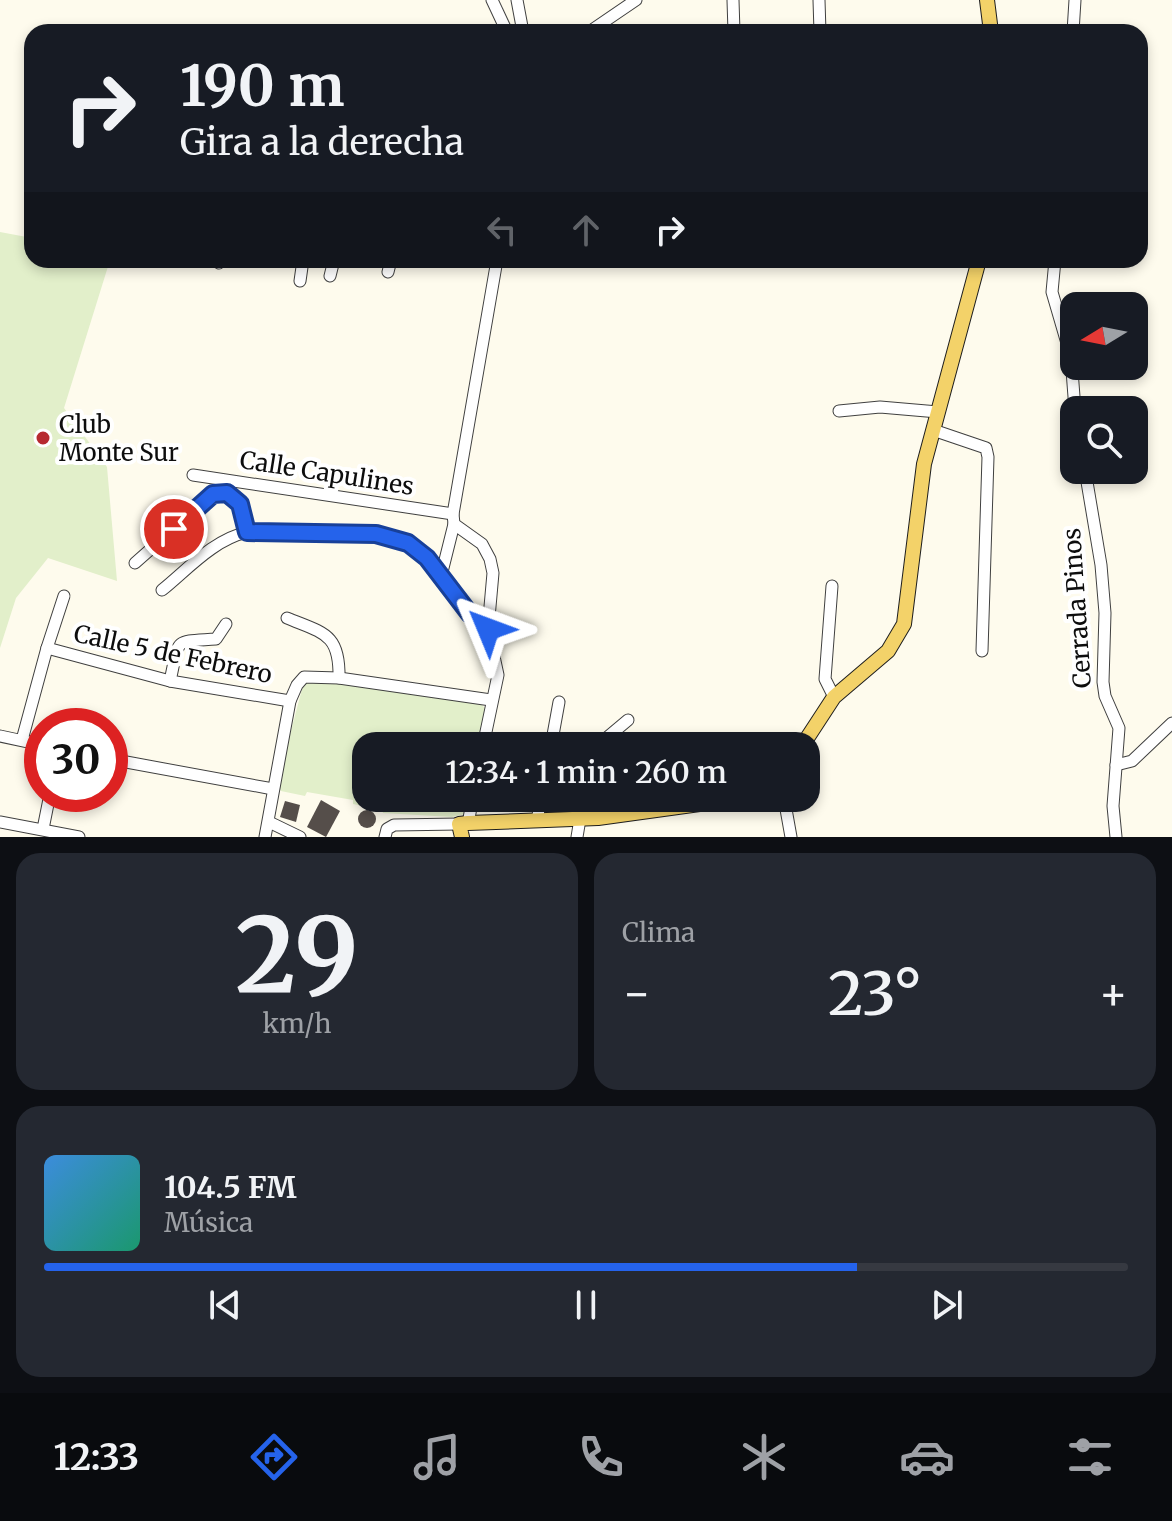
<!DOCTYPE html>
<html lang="es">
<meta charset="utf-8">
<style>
:root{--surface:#171b24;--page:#242831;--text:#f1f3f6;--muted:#9ea1a6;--line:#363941;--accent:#2563eb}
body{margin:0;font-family:Merriweather,serif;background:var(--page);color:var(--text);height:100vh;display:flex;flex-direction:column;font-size:30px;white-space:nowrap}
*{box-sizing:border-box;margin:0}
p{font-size:26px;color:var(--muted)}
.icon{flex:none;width:44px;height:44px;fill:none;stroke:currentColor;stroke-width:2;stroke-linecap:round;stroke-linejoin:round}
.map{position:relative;height:837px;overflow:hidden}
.panel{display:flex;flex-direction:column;gap:16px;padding:16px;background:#0d0f14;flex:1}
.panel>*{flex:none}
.guide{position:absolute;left:24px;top:24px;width:1124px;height:244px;border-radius:24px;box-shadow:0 4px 12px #0003;background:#171b24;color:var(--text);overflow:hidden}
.needle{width:52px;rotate:260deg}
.fabs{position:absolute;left:1060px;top:292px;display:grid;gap:16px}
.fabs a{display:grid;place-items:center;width:88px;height:88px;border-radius:16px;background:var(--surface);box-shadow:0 4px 12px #0003;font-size:40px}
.speed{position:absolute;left:24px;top:708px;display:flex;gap:16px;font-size:40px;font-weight:700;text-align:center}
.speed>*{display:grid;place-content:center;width:104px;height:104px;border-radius:50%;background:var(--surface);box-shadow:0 4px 12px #0003;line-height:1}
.speed .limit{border:12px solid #d22;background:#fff;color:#111}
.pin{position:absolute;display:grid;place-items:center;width:68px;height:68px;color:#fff;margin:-34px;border:4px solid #fff;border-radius:50%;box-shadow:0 2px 8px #0007}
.me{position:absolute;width:88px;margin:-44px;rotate:314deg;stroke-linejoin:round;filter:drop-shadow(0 0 6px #0008)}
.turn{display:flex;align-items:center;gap:28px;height:168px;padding:0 24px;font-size:36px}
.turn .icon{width:104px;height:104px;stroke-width:2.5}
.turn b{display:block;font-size:56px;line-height:68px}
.lanes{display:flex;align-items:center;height:76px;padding:0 24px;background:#0003;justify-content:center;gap:40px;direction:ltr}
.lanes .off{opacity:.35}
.big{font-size:60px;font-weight:600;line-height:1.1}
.panel .tile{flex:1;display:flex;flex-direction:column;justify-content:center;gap:12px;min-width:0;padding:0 28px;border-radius:24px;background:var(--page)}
.panel .dial{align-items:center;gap:0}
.dial b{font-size:104px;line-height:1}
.song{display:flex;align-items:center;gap:24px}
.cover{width:96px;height:96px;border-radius:12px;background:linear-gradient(135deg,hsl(210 70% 55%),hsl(160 70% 35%))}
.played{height:8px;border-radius:4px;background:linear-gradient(90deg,var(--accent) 75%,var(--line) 75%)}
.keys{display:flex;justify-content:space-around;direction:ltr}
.heat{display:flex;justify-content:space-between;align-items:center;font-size:44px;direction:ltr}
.panel .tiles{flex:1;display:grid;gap:16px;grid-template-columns:1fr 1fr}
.tile:last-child{grid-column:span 2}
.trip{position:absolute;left:352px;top:732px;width:468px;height:80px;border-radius:24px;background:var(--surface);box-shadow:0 4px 12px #0003;font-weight:600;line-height:80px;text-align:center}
.menu{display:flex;height:128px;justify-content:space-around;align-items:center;background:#090b0e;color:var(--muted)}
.menu .icon{width:56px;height:56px}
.menu .on{color:var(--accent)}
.menu b{font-size:36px;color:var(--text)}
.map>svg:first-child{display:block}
</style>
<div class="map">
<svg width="1172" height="837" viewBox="0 0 1172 837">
<rect width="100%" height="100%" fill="#fefbed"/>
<g fill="#e2efca">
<polygon points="0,232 32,238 32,260 110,260 64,408 107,467 117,581 48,558 16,598 0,648"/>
<polygon points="310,674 482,705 485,708 478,746 366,746 366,798 469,798 466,814 452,817 383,813 382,810 353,804 353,800 307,792 305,796 281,791 277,783 305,678"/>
</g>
<g fill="#554e4a">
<polygon points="321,800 340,811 326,837 307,827"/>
<polygon points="285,801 300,805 296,822 280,817"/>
<circle cx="367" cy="819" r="9"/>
</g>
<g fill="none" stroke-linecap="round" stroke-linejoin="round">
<defs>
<g id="minor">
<polyline points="492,0 507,32"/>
<polyline points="517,0 523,32"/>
<polyline points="733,0 734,32"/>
<polyline points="819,0 820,32"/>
<polyline points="589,32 636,0"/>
<polyline points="1073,32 1075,0"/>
<polyline points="1055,260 1052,292 1071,357 1075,410"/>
<polyline points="219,263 220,260"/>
<polyline points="388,272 391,260"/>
<polyline points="330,276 334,260"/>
<polyline points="300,281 303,260"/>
<polyline points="839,411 880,407 938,412"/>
<polyline points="933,430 986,448 988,457 982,651"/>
<polyline points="1085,470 1101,565 1105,613 1103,682 1105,696 1119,728 1113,806 1116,837"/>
<polyline points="193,475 453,514"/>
<polyline points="454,524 441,576 469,613 488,629"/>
<polyline points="135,563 213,494 227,493 240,504 247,532"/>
<polyline points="832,586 825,679 834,697"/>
<path d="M162,590C188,569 213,540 247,532C286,532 379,526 410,544C423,552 432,564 441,576"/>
<path d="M287,618C323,633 340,633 339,678"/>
<polyline points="47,648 170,681 290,701"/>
<path d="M170,681C180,637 172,642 216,639L226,624"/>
<polyline points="0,736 42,745"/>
<polyline points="22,740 47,648 64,596"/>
<polyline points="483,746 498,675 488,629 493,573 490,559 482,544 454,524 453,514 497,260"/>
<polyline points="551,746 559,702"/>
<polyline points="597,746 628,720"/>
<polyline points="110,759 273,789"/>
<polyline points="1116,765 1132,761 1172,723"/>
<polyline points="595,798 598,818"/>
<polyline points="784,798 791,837"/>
<polyline points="537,821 541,798"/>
<polyline points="0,822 79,837"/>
<polyline points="269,822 300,837"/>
<polyline points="468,823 473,798"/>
<polyline points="43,829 50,794"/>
<polyline points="265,837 290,701 297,685 304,677 339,678 491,700"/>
<polyline points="385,837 387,829 394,825 459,824"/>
<polyline points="577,837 580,819"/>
</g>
<g id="major">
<polyline points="987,0 991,32"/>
<polyline points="802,746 834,697 888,651 904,624 924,464 979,260"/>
<polyline points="462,837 459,824 468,823 598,818 743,798"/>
</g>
</defs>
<use href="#minor" stroke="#404040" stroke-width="13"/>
<use href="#major" stroke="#1e1e1e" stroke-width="16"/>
<use href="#minor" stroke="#fff" stroke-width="11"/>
<use href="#major" stroke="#f3d269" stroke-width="14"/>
</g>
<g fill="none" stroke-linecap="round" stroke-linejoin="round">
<defs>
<polyline id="route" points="174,529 213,494 227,493 240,504 247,532 376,534 408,543 427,558 469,613 488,629"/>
</defs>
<use href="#route" stroke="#184099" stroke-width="20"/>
<use href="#route" stroke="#2563eb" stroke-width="14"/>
</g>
<circle fill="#b72a30" stroke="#fff" stroke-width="3" cx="43" cy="438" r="8"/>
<g text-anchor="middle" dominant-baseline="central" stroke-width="8" stroke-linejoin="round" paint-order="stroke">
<g font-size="24" fill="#0d0d0d" stroke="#fff" text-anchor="start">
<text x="59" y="424">Club<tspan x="59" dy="28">Monte Sur</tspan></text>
</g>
<g font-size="24" fill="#0d0d0d" stroke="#fff">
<text transform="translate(327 473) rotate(9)">Calle Capulines</text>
<text transform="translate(1077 608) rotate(-94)">Cerrada Pinos</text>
<text transform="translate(173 654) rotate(12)">Calle 5 de Febrero</text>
</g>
</g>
</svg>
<div class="fabs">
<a><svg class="needle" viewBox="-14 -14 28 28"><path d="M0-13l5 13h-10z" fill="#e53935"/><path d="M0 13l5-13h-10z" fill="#9ea1a6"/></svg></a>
<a><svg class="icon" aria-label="search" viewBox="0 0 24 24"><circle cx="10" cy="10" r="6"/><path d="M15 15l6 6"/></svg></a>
</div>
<div class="speed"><div class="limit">30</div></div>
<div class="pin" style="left:174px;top:529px;background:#d93025"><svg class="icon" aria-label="arrive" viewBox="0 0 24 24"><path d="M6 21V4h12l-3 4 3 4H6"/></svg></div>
<svg class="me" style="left:488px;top:629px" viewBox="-20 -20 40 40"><path d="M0-17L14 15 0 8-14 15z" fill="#2563eb" stroke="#fff" stroke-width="4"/></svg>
<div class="trip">12:34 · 1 min · 260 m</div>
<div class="guide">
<div class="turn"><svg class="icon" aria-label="right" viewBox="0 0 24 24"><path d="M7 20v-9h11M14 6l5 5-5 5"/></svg><div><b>190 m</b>Gira a la derecha</div></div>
<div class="lanes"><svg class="icon off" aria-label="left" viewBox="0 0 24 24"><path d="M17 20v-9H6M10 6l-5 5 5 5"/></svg><svg class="icon off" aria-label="ahead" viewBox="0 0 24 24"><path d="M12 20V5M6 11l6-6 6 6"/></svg><svg class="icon" aria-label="right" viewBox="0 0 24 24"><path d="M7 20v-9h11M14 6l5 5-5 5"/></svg></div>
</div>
</div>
<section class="panel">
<div class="tiles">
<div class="tile dial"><b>29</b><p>km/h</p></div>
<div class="tile"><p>Clima</p>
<div class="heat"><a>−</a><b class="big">23°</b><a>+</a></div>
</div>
<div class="tile">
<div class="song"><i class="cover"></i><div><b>104.5 FM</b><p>Música</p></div></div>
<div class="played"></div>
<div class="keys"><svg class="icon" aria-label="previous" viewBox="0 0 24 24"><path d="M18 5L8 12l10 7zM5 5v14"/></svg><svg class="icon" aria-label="pause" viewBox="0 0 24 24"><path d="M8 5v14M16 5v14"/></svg><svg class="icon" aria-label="next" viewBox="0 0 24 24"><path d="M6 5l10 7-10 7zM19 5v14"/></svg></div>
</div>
</div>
</section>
<nav class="menu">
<b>12:33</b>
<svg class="icon on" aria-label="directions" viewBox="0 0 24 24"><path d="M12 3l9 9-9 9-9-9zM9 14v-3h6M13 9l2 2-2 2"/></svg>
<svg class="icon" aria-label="music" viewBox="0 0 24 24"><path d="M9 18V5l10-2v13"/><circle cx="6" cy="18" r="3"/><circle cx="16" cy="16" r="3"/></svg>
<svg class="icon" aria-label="phone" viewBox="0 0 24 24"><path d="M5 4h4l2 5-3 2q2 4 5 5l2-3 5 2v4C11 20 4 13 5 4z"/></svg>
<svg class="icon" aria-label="climate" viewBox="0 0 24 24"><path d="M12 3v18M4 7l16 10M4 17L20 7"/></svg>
<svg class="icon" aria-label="car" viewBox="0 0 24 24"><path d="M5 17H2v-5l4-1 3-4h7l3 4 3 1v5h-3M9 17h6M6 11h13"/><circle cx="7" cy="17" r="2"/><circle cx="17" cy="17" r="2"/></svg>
<svg class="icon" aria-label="filters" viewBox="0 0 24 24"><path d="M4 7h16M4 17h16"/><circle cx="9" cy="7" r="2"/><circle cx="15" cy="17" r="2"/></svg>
</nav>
